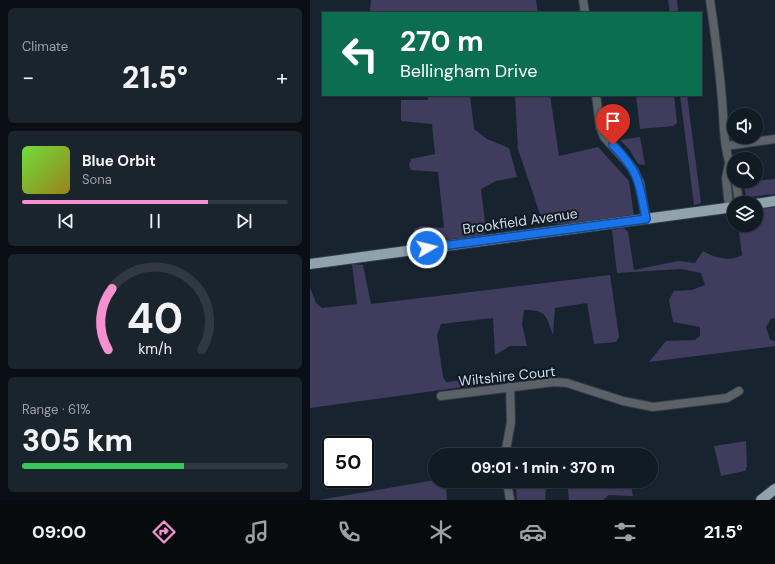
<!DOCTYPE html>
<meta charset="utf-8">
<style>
:root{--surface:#111b24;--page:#1a242c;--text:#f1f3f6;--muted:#9ca1a6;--line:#303941;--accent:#f690d0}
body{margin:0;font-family:"DM Sans",sans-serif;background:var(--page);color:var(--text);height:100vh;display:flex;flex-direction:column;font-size:15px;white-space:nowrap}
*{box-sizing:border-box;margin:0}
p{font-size:13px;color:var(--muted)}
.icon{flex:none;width:22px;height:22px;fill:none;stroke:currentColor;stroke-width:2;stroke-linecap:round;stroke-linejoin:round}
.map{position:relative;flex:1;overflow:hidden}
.side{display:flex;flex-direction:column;gap:8px;padding:8px;background:#090f14;width:310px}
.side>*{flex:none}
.guide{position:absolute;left:12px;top:12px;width:380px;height:84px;border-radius:0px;box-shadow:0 1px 3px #0004,0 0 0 1px var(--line);background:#0b6e4f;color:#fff;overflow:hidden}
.buttons{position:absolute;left:417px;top:108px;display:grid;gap:8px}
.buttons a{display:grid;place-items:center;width:36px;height:36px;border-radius:50%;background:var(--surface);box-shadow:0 1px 3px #0004,0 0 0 1px var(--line);font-size:20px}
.speed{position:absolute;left:12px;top:436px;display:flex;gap:8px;font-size:20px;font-weight:700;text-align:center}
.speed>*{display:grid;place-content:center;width:52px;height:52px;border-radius:50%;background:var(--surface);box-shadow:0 1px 3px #0004,0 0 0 1px var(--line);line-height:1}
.speed .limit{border:2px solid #111;border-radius:6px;background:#fff;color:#111}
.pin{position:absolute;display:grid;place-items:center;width:34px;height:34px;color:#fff;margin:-41px -17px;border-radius:50% 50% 50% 0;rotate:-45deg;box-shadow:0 0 4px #0007}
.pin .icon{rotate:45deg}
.me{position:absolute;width:44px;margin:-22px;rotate:82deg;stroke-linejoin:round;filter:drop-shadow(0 0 3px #0008)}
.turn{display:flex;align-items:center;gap:14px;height:84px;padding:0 12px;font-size:18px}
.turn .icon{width:52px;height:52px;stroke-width:2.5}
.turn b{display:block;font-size:28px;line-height:34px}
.big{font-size:30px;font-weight:800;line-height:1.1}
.side .tile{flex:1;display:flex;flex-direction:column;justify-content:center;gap:6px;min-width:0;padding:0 14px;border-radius:6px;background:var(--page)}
.side .dial{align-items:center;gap:0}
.dial svg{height:104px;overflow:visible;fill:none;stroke:var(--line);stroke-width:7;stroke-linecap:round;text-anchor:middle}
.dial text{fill:var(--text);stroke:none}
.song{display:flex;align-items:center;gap:12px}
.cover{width:48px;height:48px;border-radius:6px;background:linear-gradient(135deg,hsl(100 70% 55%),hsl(50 70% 35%))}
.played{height:4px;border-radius:2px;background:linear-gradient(90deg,var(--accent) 70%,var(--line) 70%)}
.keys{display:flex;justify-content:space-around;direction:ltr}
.heat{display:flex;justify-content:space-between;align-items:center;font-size:22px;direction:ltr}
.charge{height:6px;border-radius:3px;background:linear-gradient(90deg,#34c759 61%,var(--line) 0)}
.trip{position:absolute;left:118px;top:448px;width:230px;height:40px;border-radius:20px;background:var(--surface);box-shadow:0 1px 3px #0004,0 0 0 1px var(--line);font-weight:800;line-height:40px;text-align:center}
.dock{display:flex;height:64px;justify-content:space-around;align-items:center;background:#070b0e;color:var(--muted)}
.dock .icon{width:28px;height:28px}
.dock .current{color:var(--accent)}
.dock b{font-size:18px;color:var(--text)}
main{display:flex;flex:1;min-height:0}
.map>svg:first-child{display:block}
</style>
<main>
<section class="side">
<div class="tile"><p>Climate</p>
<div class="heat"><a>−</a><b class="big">21.5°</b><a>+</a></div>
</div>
<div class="tile">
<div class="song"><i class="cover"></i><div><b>Blue Orbit</b><p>Sona</p></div></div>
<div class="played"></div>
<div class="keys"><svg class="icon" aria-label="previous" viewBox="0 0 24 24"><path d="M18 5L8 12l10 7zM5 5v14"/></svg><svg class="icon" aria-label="pause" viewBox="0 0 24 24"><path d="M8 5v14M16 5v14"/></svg><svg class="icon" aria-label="next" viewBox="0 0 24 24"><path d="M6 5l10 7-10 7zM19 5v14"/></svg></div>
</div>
<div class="tile dial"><svg viewBox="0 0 100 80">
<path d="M14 69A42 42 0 1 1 86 69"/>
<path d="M14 69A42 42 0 0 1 17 22" stroke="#f690d0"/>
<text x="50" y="56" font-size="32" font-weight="700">40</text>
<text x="50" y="72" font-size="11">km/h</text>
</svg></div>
<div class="tile"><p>Range · 61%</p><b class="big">305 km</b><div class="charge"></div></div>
</section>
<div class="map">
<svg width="465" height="500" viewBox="0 0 465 500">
<rect width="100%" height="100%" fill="#172430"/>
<g fill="#3f3c5d">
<polygon points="61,0 226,0 228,13 60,13"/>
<polygon points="358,0 367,0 368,13 360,13"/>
<polygon points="118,95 160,95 164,129 177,139 199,148 207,177 186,181 171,189 176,231 172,236 107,243 104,238 104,229 111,226 134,228 128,172 101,170 99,165 101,159 125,154 122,124 91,121 91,100 118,100"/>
<polygon points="205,95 240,95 249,156 288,147 319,181 324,216 260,224 233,223 208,149"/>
<polygon points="326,95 364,95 367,123 363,126 330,129"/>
<polygon points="370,95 377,95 391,203 384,205"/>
<polygon points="330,137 335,165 328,164 319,149 310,140"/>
<polygon points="465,179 465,194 436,197 433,182"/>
<path d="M465,207V318L461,319L456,327L460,340L465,341V346L339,362L356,341L385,340L390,336V327L363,322L359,300L364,291L382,290L395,285L391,273L371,269L307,273L302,230L314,228L318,232L324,270L368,261L385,263L393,251C405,258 420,262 432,255L428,225H446V210Z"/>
<path d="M42,264L53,265L61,304L300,275L309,337L306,342L284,344L277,303L245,308L243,335C236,315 236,310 214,310L212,324L217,346H200L185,355L183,318L131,324L127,335L133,377L136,382L184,377L182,383L0,408V287L6,303L12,308L47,304Z"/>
<polygon points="436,441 437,466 435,471 411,476 404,446"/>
<polygon points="125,480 131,482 136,486 137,500 9,500"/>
<polygon points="205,481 237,481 235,500 207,500"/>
<polygon points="257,481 320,481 323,496 299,495 293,500 259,500"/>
</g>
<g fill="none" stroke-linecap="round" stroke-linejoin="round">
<defs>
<g id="minor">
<polyline points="273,0 275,13"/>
<path d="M400,0C405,33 409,65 412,99C414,123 413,152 424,175"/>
<polyline points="286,95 290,127 294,137 324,170 330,183 336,219"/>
<polyline points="416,146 465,139"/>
<polyline points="419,164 416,178 419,207"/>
<polyline points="426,181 429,203"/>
<polyline points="131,396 244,382 257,383 313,401 343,407 417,398 429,391"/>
<polyline points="195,455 201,422 200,387"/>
<polyline points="197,481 200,500"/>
</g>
<g id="major">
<polyline points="446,204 465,201"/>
<polyline points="0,264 424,207"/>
<polyline points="451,500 465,489"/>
</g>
</defs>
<use href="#minor" stroke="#313e49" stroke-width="10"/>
<use href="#major" stroke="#313e49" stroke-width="12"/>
<use href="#minor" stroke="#5a6267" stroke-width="8"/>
<use href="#major" stroke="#90a3ad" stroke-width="10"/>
</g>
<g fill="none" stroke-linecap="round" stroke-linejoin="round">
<defs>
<path id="route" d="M117,248L336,219C329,182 330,173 303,145"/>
</defs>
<use href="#route" stroke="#114b97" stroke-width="10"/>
<use href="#route" stroke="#1a73e8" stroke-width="7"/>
</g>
<g text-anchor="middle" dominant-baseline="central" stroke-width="4" stroke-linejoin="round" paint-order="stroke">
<g font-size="14" fill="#d3dbe4" stroke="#0e1a26">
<text transform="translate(210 221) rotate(-8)">Brookfield Avenue</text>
<text transform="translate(197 376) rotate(-6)">Wiltshire Court</text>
</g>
</g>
</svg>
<div class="buttons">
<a><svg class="icon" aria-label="sound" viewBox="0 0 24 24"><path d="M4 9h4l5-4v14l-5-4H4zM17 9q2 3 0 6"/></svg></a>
<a><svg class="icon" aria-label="search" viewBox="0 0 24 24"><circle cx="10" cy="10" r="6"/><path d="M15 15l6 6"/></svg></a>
<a><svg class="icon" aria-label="layers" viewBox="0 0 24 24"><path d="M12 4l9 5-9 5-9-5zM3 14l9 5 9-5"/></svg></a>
</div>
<div class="speed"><div class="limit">50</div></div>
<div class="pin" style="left:303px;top:145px;background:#d93025"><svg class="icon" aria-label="arrive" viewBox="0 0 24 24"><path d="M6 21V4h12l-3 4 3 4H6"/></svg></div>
<svg class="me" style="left:117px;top:248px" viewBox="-20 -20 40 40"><circle r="17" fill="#1a73e8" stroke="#fff" stroke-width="3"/><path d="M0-11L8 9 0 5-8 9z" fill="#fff"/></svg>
<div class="trip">09:01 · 1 min · 370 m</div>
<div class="guide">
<div class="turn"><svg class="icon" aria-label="left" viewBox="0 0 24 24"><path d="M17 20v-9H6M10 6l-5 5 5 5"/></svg><div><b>270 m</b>Bellingham Drive</div></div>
</div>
</div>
</main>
<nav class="dock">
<b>09:00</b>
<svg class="icon current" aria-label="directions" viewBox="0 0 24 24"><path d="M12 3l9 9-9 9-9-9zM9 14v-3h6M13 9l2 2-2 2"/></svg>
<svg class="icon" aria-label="music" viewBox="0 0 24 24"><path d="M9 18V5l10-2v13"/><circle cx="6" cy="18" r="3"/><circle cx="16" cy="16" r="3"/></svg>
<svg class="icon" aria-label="phone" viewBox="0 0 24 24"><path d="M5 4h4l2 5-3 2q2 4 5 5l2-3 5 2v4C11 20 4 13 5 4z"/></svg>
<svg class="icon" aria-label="climate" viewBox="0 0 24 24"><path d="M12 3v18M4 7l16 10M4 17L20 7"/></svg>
<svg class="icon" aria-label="car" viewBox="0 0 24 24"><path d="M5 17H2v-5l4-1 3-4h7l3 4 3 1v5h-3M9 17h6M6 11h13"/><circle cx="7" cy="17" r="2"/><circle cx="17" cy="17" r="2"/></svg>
<svg class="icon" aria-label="filters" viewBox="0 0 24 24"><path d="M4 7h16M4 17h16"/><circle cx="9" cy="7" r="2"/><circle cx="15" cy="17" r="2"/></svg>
<b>21.5°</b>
</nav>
